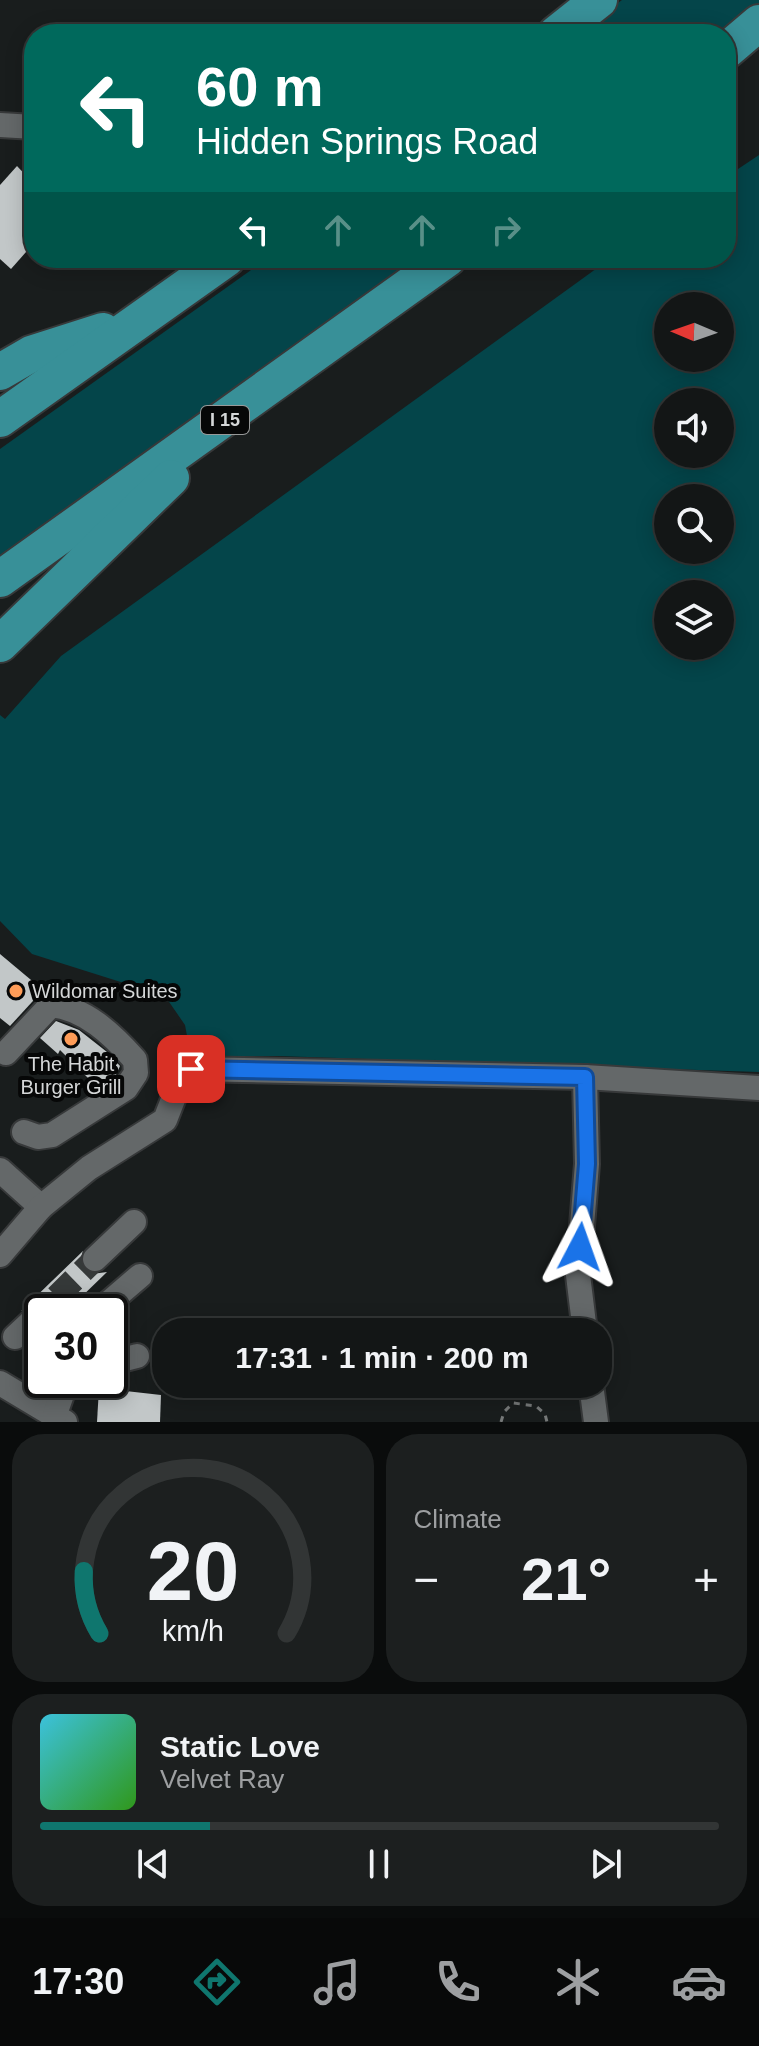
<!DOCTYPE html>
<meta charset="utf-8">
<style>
:root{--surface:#131616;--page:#1c1f1f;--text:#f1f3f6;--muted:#9d9fa1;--line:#323535;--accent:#0f766e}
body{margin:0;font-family:Arial,sans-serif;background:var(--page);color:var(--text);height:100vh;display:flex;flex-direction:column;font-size:30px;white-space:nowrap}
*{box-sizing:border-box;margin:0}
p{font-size:26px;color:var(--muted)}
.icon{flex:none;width:44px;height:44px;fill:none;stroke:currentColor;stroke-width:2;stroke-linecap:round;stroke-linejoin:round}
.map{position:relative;height:1422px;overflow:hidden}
.details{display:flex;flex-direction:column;gap:12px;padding:12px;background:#0a0c0c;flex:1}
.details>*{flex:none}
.guide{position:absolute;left:24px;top:24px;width:712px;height:244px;border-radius:32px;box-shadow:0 4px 20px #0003,0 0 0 2px var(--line);background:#00695c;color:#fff;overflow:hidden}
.needle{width:52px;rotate:272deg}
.buttons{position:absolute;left:654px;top:292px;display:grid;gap:16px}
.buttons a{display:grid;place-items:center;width:80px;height:80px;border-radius:50%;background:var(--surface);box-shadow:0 4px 20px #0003,0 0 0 2px var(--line);font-size:40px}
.speed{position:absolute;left:24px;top:1294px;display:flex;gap:16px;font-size:40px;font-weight:700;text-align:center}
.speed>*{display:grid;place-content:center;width:104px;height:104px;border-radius:50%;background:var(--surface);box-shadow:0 4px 20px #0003,0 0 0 2px var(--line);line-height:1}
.speed .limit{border:4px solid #111;border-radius:12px;background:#fff;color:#111}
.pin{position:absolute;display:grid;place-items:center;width:68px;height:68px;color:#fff;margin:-34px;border-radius:16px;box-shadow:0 4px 12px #0006}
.me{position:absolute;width:88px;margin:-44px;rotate:4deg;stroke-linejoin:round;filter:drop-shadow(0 0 6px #0008)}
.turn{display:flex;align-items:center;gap:28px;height:168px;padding:0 40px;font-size:36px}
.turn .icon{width:104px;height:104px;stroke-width:2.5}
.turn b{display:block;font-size:56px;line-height:68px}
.lanes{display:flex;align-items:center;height:76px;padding:0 40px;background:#0003;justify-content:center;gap:40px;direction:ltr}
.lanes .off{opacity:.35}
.big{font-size:60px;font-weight:600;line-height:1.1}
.details .widget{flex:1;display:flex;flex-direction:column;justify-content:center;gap:12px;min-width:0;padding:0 28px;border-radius:32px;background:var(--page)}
.details .dial{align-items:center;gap:0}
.dial svg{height:208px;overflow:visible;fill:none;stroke:var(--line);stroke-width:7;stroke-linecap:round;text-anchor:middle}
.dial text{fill:var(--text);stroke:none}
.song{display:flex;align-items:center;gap:24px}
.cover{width:96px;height:96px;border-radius:12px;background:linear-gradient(135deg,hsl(190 70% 55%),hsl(110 70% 35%))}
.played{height:8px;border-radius:4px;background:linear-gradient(90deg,var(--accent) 25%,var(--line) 25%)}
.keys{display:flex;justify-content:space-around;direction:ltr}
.heat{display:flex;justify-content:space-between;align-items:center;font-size:44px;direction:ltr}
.details .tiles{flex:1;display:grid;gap:12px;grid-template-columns:1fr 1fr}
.widget:last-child{grid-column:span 2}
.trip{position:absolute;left:152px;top:1318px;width:460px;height:80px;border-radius:32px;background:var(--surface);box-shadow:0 4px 20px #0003,0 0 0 2px var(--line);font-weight:600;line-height:80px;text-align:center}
.tab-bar{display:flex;height:128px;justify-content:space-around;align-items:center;background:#080909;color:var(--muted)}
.tab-bar .icon{width:56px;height:56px}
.tab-bar .current{color:var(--accent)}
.tab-bar b{font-size:36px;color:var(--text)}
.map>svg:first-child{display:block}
</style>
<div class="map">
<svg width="759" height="1422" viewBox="0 0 759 1422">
<rect width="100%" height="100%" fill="#191d1d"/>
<g fill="#04454a" fill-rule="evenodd">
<polygon points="622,0 759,0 759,3 721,34 576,34"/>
<path d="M759,155V1072L278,1056L191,1057L185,1025L165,996L32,954L0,921V715L5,719L61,656L611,258H726V177ZM668,306H720V358H668ZM668,402H720V454H668ZM668,498H720V550H668ZM668,594H720V646H668Z"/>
<polygon points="268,258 423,258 0,556 0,449"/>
</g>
<g fill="#c2c7c8">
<polygon points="17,166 34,184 34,243 11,269 0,259 0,185"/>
<polygon points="0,954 43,990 10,1026 0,1018"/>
<polygon points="56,1021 79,1030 107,1052 120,1066 115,1077 98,1088 60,1050 58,1054 40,1038"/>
<polygon points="83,1251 80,1262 85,1270 92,1274 107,1272 74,1304 82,1312 42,1312 28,1307 21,1311"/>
<polygon points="99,1388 161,1395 160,1422 97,1422"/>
</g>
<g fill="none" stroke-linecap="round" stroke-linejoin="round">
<polyline stroke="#353939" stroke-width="24" stroke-dasharray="24 12" stroke-linecap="butt" points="31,1322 95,1259"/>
<defs>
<g id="minor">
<polyline points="0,125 34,127"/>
<path d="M6,1053L51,1005C85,1008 113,1035 135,1060L136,1073L126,1088L52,1135L38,1137L24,1132"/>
<polyline points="0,1170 41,1207"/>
<polyline points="0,1255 41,1207 89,1168 165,1120 183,1074 191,1069 585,1077 759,1088"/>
<polyline points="95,1259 134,1222"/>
<polyline points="98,1312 140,1276"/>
<polyline points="585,1332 578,1275 587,1164 585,1077"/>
<polyline points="15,1337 31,1322"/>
<polyline points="110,1363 137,1356"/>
<polyline points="0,1383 65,1422"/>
<polyline points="591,1384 596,1422"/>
<polyline points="55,1414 67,1380"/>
</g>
<g id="highway">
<polyline points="556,34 599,0"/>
<polyline points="726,51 759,23"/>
<polyline points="0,372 31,354 103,331"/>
<polyline points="0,419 227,258"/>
<polyline points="0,579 448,258"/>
<polyline points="0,644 171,478"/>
</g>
</defs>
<use href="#minor" stroke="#37393a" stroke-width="28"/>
<use href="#highway" stroke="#37393a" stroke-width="40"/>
<polyline stroke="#767979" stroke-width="3" stroke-dasharray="6 6" stroke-linecap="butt" points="501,1422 504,1412 513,1403 536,1406 545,1414 547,1422"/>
<use href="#minor" stroke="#646869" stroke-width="24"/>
<use href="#highway" stroke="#389098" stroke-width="36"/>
</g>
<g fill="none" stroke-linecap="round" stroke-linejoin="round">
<defs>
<polyline id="route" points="191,1069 585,1077 587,1164 580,1247"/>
</defs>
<use href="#route" stroke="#114b97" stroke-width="20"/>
<use href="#route" stroke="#1a73e8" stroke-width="14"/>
</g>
<g fill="#fe9c58" stroke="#060707" stroke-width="3">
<circle cx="16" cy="991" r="8"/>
<circle cx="71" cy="1039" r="8"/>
</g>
<g text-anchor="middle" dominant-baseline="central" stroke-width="8" stroke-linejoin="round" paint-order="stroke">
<rect fill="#060707" stroke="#979999" stroke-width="2" x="201" y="406" width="48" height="28" rx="6"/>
<g font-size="18" font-weight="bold" fill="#d5d7d8">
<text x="225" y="420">I 15</text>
</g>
<g font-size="20" fill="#d5d7d8" stroke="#060707" text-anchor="start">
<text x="32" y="991">Wildomar Suites</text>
<text x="71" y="1064" text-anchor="middle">The Habit<tspan x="71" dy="23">Burger Grill</tspan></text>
</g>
</g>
</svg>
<div class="buttons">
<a><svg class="needle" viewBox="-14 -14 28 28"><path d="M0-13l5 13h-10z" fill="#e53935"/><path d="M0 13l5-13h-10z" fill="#9d9fa1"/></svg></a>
<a><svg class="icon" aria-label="sound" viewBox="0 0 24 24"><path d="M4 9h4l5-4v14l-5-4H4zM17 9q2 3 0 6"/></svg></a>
<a><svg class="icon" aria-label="search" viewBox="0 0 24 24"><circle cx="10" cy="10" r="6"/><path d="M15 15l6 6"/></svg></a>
<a><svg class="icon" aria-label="layers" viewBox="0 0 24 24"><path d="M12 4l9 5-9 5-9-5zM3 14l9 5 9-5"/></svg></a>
</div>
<div class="speed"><div class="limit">30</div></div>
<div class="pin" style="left:191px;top:1069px;background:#d93025"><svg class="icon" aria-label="arrive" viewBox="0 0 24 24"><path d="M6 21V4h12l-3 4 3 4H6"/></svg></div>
<svg class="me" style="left:580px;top:1247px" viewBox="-20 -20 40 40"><path d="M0-17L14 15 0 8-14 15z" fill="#1a73e8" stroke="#fff" stroke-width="4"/></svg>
<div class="trip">17:31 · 1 min · 200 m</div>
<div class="guide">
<div class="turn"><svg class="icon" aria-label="left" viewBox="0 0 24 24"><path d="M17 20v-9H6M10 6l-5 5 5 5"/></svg><div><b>60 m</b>Hidden Springs Road</div></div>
<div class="lanes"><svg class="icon" aria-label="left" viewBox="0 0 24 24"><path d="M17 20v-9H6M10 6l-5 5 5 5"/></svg><svg class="icon off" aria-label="ahead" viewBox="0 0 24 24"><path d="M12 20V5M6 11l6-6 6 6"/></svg><svg class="icon off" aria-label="ahead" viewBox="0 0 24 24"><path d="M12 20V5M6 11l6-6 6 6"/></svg><svg class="icon off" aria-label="right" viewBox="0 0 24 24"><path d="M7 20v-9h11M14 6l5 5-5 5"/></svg></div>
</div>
</div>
<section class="details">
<div class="tiles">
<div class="widget dial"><svg viewBox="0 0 100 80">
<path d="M14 69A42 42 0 1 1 86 69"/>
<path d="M14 69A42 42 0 0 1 8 45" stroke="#0f766e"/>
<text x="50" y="56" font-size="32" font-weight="700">20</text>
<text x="50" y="72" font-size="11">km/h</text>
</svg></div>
<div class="widget"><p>Climate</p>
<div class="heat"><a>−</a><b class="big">21°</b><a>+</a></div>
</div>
<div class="widget">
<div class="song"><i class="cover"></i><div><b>Static Love</b><p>Velvet Ray</p></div></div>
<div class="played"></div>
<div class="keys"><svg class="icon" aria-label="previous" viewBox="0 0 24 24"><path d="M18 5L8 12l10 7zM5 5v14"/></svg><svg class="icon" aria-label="pause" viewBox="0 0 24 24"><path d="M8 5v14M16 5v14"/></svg><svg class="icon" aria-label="next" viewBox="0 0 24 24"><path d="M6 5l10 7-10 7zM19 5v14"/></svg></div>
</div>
</div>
</section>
<nav class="tab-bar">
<b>17:30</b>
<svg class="icon current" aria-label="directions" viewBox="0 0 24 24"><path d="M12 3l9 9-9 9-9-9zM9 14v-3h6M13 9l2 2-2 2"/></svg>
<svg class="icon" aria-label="music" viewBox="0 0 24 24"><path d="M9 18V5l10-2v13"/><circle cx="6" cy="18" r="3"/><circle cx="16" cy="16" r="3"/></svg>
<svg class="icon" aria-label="phone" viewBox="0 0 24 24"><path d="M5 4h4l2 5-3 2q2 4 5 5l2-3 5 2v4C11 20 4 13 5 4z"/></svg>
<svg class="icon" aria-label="climate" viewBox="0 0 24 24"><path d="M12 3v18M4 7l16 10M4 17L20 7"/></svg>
<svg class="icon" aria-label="car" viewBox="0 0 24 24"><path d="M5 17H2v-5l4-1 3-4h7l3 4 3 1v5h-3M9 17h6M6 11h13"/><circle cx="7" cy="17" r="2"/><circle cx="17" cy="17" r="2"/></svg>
</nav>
